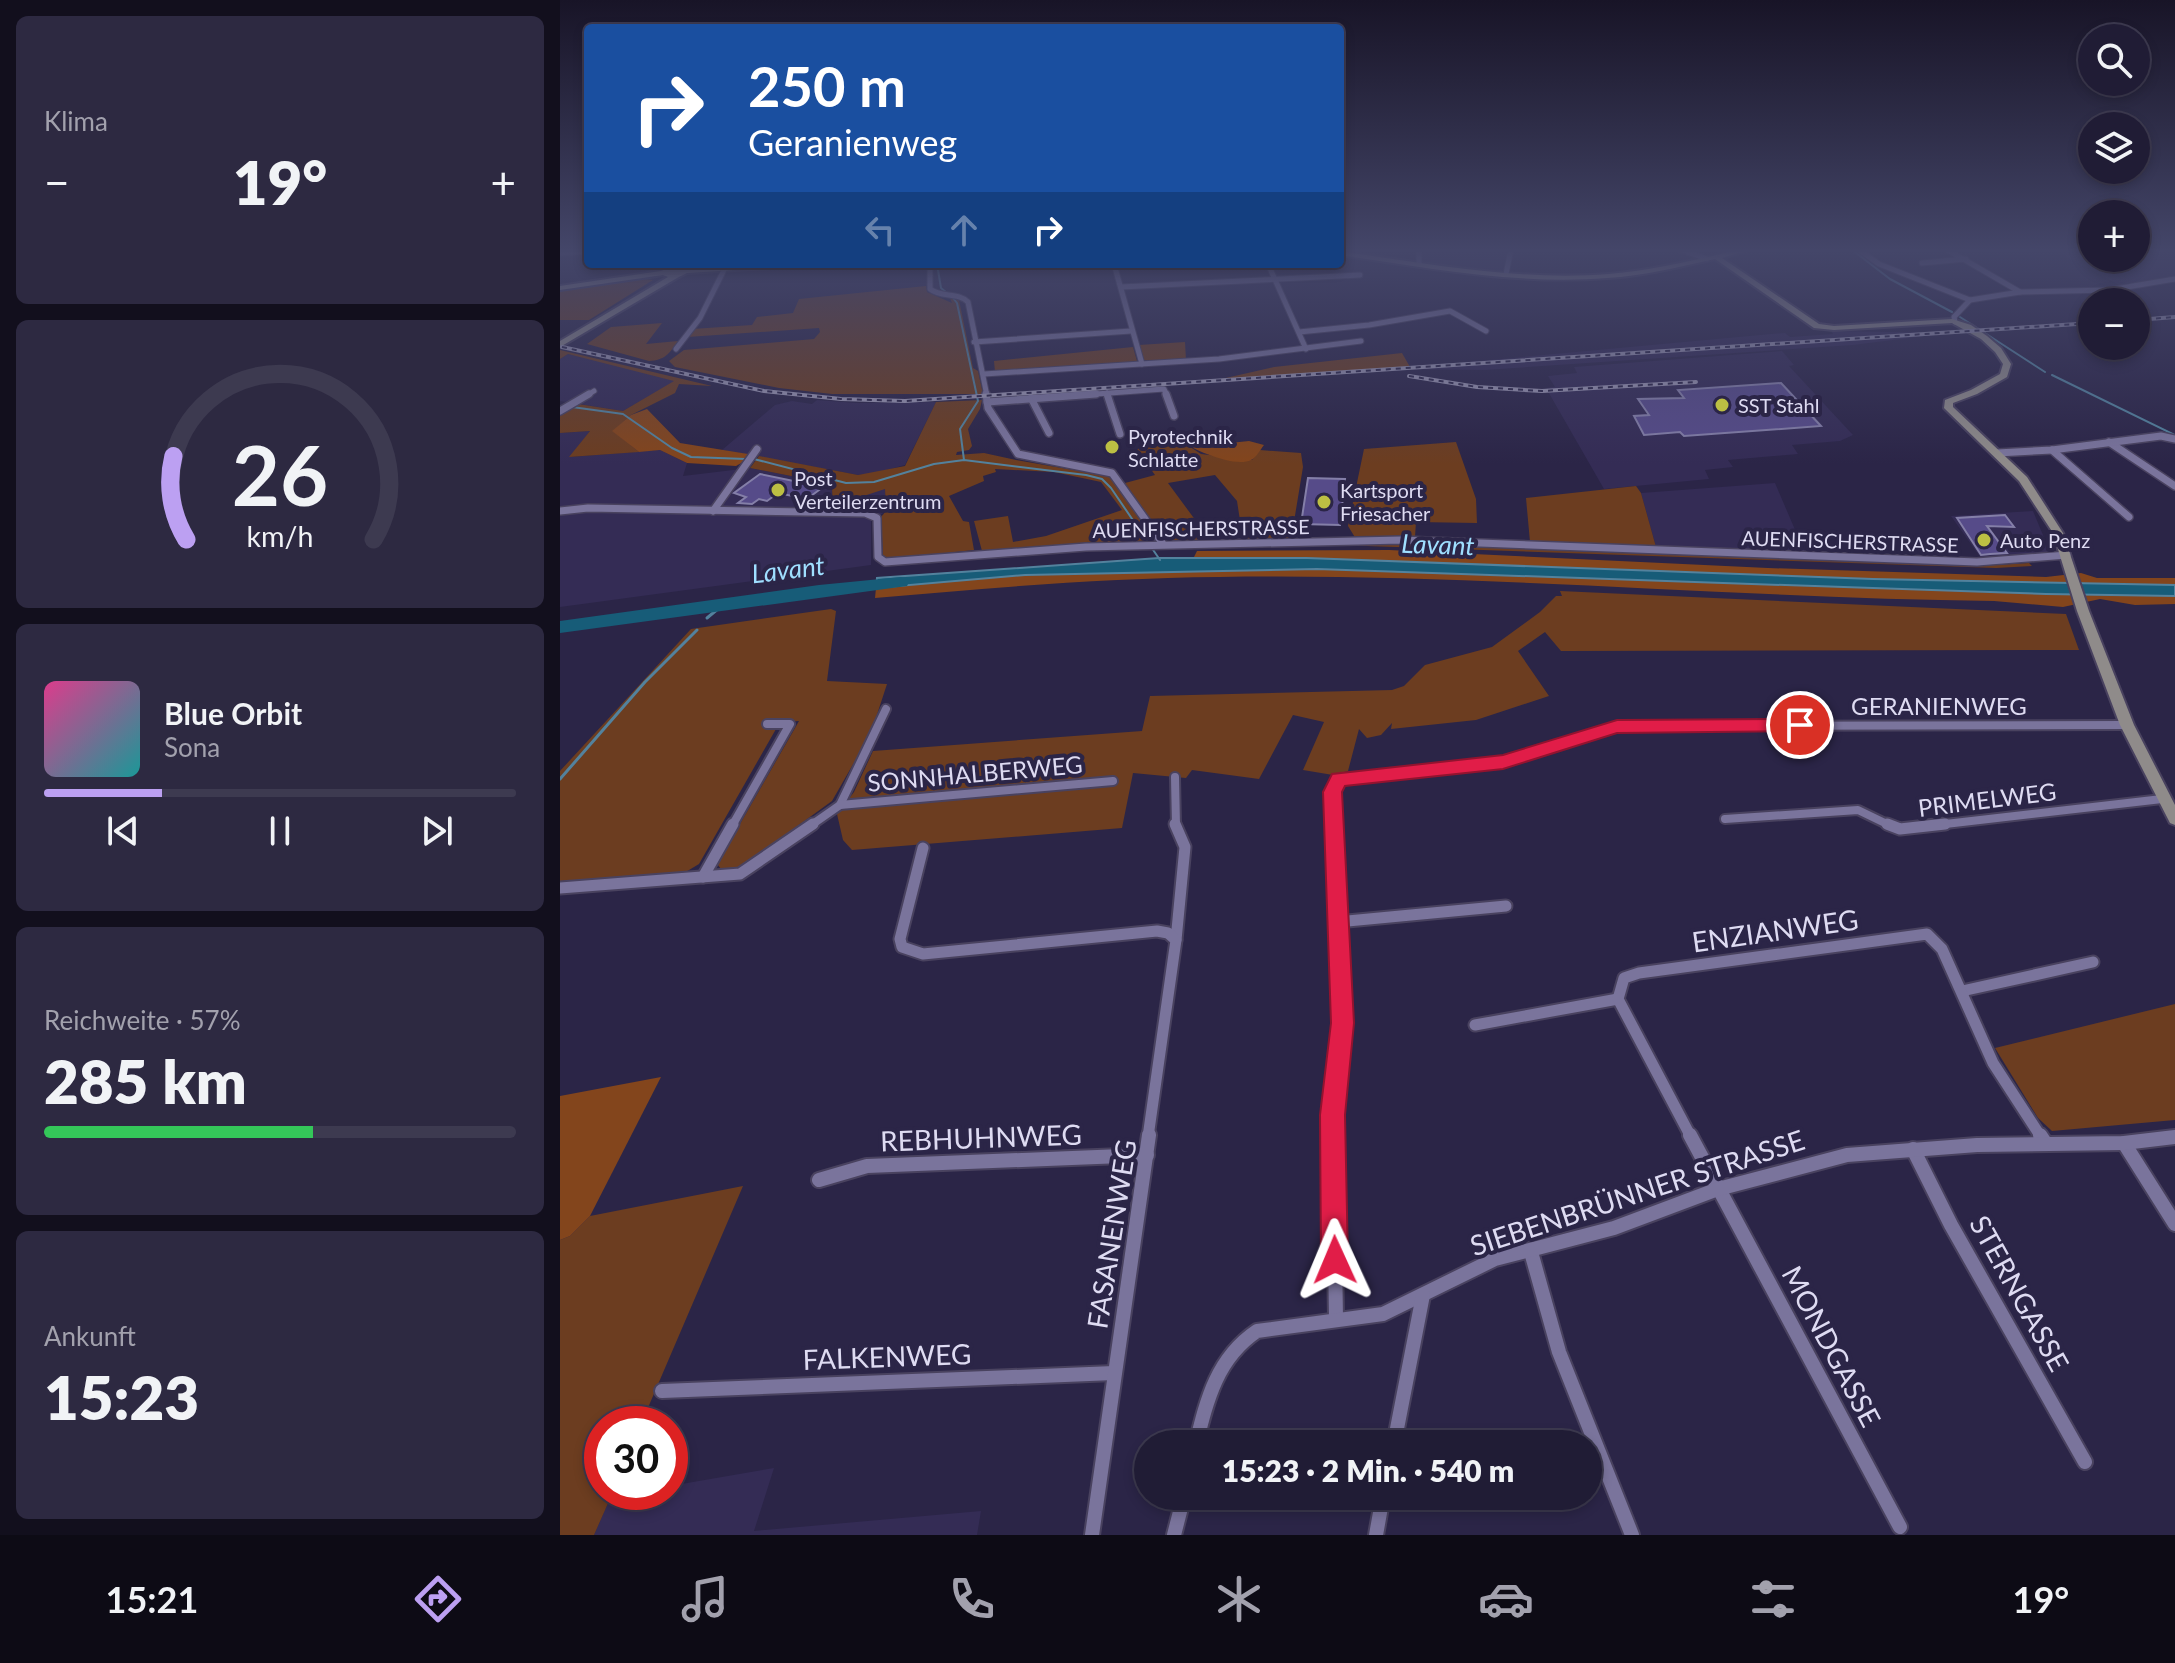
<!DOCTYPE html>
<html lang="de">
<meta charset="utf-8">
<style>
:root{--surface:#201c35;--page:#2d2941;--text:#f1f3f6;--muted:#a2a1ad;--line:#3d3a50;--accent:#bca0f2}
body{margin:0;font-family:Lato,sans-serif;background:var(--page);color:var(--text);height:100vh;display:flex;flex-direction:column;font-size:30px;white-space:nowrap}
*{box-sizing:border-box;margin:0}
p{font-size:26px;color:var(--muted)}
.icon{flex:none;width:44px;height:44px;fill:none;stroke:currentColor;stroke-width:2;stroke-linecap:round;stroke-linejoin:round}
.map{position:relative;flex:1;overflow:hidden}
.sheet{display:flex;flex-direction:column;gap:16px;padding:16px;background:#120f1d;width:560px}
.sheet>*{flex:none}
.top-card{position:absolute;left:24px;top:24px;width:760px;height:244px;border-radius:8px;box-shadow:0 4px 12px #0003,0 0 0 2px var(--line);background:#1a4fa0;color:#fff;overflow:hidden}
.tools{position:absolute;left:1518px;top:24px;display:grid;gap:16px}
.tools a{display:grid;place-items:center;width:72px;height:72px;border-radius:50%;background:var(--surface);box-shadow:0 4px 12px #0003,0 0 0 2px var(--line);font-size:40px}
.speed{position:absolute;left:24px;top:1406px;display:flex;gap:16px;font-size:40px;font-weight:700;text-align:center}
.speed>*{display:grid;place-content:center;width:104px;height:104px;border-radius:50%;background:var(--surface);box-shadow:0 4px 12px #0003,0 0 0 2px var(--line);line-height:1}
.speed .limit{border:12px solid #d22;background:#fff;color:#111}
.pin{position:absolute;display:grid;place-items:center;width:68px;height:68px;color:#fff;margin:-34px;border:4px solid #fff;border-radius:50%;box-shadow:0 2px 8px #0007}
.me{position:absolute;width:88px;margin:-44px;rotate:359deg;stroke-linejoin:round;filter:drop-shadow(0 0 6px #0008)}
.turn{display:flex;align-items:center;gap:28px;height:168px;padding:0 32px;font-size:36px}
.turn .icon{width:104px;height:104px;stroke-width:2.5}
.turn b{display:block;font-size:56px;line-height:68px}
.lanes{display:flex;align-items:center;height:76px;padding:0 32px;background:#0003;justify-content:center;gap:40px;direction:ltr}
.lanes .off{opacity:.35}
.big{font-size:60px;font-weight:800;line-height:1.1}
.sheet .widget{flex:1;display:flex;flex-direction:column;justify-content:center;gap:12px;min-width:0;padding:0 28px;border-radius:12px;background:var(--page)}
.sheet .dial{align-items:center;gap:0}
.dial svg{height:208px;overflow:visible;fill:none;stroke:var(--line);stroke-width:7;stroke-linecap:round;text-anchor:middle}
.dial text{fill:var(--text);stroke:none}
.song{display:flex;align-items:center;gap:24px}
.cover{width:96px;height:96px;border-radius:12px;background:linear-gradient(135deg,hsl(330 70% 55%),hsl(180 70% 35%))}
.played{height:8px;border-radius:4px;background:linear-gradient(90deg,var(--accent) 25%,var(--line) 25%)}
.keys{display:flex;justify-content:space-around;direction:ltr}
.heat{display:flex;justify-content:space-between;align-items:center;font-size:44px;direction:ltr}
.charge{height:12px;border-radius:6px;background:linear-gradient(90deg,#34c759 57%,var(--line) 0)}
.trip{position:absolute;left:574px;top:1430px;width:468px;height:80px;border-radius:40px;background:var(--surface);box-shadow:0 4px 12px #0003,0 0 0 2px var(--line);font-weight:800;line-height:80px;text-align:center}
.dock{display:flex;height:128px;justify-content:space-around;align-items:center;background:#0d0b15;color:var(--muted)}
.dock .icon{width:56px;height:56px}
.dock .current{color:var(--accent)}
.dock b{font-size:36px;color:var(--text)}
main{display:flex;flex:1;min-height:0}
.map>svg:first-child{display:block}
</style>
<main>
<section class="sheet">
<div class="widget"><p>Klima</p>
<div class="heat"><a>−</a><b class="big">19°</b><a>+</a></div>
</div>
<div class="widget dial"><svg viewBox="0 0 100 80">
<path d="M14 69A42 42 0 1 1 86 69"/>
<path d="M14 69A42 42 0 0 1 9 37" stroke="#bca0f2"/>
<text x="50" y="56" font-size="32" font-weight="700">26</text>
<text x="50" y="72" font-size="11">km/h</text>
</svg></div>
<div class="widget">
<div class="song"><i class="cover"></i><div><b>Blue Orbit</b><p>Sona</p></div></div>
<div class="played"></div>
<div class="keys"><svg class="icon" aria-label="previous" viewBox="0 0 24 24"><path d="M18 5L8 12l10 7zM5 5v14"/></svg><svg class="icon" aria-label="pause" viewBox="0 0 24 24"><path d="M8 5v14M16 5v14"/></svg><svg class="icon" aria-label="next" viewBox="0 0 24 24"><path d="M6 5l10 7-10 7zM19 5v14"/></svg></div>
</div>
<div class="widget"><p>Reichweite · 57%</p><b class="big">285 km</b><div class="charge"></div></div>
<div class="widget"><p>Ankunft</p><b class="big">15:23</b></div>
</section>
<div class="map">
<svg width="1615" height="1535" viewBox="0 0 1615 1535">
<rect width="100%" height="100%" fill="#2b2547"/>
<g fill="#342c55">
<polygon points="859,249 952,249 946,272 859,262"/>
<polygon points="1532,249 1532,258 1576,258 1576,249 1615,249 1615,280 1561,286 1494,250"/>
<polygon points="1271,331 1389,333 1293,345 925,370 833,369 1211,334 1225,333 1230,337 1273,334"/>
<polygon points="1222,351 1234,365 1229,366 1293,435 1280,441 1232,445 1238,454 1168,460 1173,467 1145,470 1149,479 1044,489 986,388 995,387 988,376 1017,373 1014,367"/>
<polygon points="8,354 76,369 115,381 63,411 0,401 0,359"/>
<polygon points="257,400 297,403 376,402 345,465 316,473 298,475 162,450 215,405 232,401 252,404"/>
<polygon points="30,431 10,457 100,450 127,463 123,476 190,468 231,476 272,490 273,505 325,488 326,511 311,521 311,565 0,607 0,433"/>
<polygon points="1215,483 1245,553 1096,547 1081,493"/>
<polygon points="1473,511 1490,552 1421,558 1391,516"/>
<polygon points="214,1468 194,1531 421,1511 417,1535 34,1535 51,1496 74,1492 110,1492 110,1486"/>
</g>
<g fill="#6c3d20">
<polygon points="85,279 93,280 29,320 0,320 0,290"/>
<polygon points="366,286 367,292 392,303 390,298 399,300 413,368 418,371 423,394 272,394 219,388 115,367 109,361 124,350 254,339 260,332 259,328 127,337 132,329 192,325 197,317 233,313 239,299"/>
<path d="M102,323L86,344L118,341C109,354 105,360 89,361L27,344L51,327Z"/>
<polygon points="625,342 626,360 584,360 579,345"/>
<polygon points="573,347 577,361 573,363 435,372 434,361"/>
<polygon points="0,350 152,386 119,384 115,393 71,415 53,431 79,452 9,457 30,431 0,433 0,415 18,404 63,411 114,381 8,354 0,359"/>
<polygon points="842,353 850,367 657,380 714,367"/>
<polygon points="422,400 420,409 408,429 412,446 409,450 397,452 396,455 424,453 456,460 548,476 558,486 593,540 422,551 414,521 448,516 453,542 486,536 562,510 541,482 494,472 435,469 436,472 423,476 424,481 389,496 403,521 409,522 414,550 329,559 323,556 321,517 326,511 325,489 273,506 272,489 231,476 190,468 199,456 298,475 345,466 376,402"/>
<polygon points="621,441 641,454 692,460 700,450 741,453 743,467 731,540 683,540 677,501 655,475 608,483 650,540 610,541 603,538 565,483 595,475 577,450 587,442"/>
<polygon points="896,442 916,499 917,523 856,522 855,537 796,539 788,526 804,449"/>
<polygon points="1076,486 1081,493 1096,547 970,542 966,498"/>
<polygon points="834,543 1435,565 1469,563 1472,566 1436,568 778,545"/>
<polygon points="1000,591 1506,614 1519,650 1001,651 985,632 958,651 989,696 916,720 831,729 832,723 821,735 807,738 799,729 788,771 773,775 743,770 764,722 733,715 699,779 632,770 626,778 573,773 562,828 292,850 283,840 277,814 294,792 313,751 582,731 590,696 832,690 844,686 865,665 932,647 980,612 996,596 1002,596"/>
<polygon points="271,609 276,611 267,681 327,684 311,733 272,801 178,869 162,870 157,864 239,721 220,722 139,864 124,873 0,881 0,771 131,629"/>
<polygon points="1615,1004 1615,1120 1492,1131 1478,1118 1435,1048"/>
<polygon points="183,1186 81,1424 42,1424 42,1492 53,1492 34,1535 0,1535 0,1240 10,1236 30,1216"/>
</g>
<g fill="#83451c">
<polygon points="87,409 120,443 188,454 183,462 176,466 127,463 100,450 79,452 52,431 71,415"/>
<path d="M622,431L670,443L689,441L704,445C700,450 696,458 691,460C675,468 634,450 621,441Z"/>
<polygon points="829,550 1208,568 1486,577 1521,573 1537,578 1615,578 1615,585 1313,579 747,558 633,559 637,551"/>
<path d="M757,569L1486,594L1615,596V604L1575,605L1540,599L1503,607L1434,601C1176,598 918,573 659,577C544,578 429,588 315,598L316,588L465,575Z"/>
<polygon points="101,1077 30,1216 10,1236 0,1240 0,1096"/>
</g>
<polygon fill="#175c78" stroke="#53829d" stroke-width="2" points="599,558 747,558 1313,579 1615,585 1615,596 1486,594 757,569 465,575 316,588 317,578"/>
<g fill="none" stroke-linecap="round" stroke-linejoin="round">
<g stroke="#53829d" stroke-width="2">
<polyline points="1291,249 1330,279 1392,312"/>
<polyline points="377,264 381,288 387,293"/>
<polyline points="393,298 397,303 418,401 400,429 404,460"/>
<polyline points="1400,317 1485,372"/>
<polyline points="1492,375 1615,435"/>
<polyline points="12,407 63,414 112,448 131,457 186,459"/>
<polyline points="194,459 286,483 314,482 374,464 404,460 526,475 542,479 551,488 600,560"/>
</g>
<g stroke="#53829d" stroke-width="3">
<polyline points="147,618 165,603"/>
<polyline points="0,779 85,682 137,630"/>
</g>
<polygon fill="#175c78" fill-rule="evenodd" points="341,577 347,578 349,582 347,586 0,633 0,621 259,585"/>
</g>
<g fill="#564b89" stroke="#847fa8" stroke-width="2">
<polygon points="1221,383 1261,426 1124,436 1120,432 1084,435 1074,416 1089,415 1078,399 1124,398 1118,390"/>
<polygon points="200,474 263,487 247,499 218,493 207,501 199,499 192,504 178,503 186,497 174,493"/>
<polygon points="748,478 785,479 780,525 741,524"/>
<polygon points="1445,515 1454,527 1427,526 1447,553 1430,554 1421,555 1397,518"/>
</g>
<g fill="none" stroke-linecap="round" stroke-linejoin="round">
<defs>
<g id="street-far4">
<polyline points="859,249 859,263"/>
<polyline points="1119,249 1147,259"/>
<polyline points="1298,249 1319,264 1410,300"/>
<polyline points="1386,249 1460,292"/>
<polyline points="0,253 28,251"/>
<polyline points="1362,263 1406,259"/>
<path d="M370,264V289C381,298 398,292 408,302L427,396"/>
<polyline points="554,264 582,364"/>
<polyline points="708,264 746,349"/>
<polyline points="946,274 951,249"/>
<polyline points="561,287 800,275"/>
<polyline points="1395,322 1394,317 1410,300 1460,292 1549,290 1615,279"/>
<polyline points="739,332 809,325 890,311 926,331"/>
<polyline points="414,342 571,331"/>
<polyline points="116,349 140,318 164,270"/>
<polyline points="424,374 659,359 801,341"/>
<polyline points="547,393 548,396"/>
<polyline points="26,396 34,391"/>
<polyline points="509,396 604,389 607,396"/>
</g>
<g id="street-far3">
<polyline points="426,394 428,408 458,454 552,473 603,544"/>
<polyline points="547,394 560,434"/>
<polyline points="606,394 614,416"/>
<polyline points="471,398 489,433"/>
<polyline points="427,402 536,394"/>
<polyline points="0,411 29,394"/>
<polyline points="1549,442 1615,486"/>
<polyline points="1492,450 1569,517"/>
<polyline points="1437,453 1492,450 1601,436 1615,439"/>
<polyline points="0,511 28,508 305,513 317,518 318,557 325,562 526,547 841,540 1417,562 1507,555"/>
<polyline points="153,511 197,449"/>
</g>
<g id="street-far2">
<polyline points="615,777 616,826"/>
<polyline points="280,805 326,709"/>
<polyline points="1165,819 1298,810 1331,826"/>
<polyline points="172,826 230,724 207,724"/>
<polyline points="250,826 280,805 553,781"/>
<polyline points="773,826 772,792 778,779 943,762 1057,726 1567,725"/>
<polyline points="1368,826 1602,799"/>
</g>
<g id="street-far1">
<polyline points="615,824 625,847 616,940"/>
<polyline points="1327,824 1340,829 1385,824"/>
<polyline points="363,848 340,939 342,947 363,954 597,931 608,933 616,940 588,1137"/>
<polyline points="143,877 173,824"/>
<polyline points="0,888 180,874 253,824"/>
<polyline points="777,922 946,906"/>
<polyline points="1402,991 1533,962"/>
<polyline points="915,1025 1058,999"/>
<polyline points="773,1137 782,1023 773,824"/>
<polyline points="1131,1137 1058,999 1064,978 1079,973 1367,934 1382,949 1433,1063 1481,1137"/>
</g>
<g id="street">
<polyline points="773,1135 776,1318"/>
<polyline points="1130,1135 1340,1527"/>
<polyline points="1480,1135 1486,1144"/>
<polyline points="1564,1143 1615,1224"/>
<polyline points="1353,1149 1391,1225 1525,1462"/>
<polyline points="259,1180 307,1166 587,1155"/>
<polyline points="971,1252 999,1352 1072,1535"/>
<polyline points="102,1391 554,1373"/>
<path d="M636,1444C647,1399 657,1358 697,1331L823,1314L935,1259L1054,1228L1158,1189L1287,1155L1417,1145L1564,1143L1615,1137"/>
<polyline points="834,1444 863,1295"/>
<polyline points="532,1535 589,1135"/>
<polyline points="614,1535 624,1496"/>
<polyline points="816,1535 823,1496"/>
</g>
<g id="secondary">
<path d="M1182,249H1193L1162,258L1259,324L1274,326L1392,319L1411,325L1427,336L1441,348L1451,364L1447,377L1417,394L1393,403V407L1467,477L1503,533L1529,611L1574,725L1615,805V825L1610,823L1560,725L1517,611L1493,533L1459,481L1384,408L1385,400L1411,390L1440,374L1443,364L1435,352L1421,339L1392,323L1274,330L1254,328L1155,259C1119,267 1083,276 1047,278C957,285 868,268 780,255V251C869,264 959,281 1049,274C1094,270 1139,259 1182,249Z"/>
<path d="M211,264H245L241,266L127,273L117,278L0,347V341L108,277L103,275L0,290V286L101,271C113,266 125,262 135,269Z"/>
</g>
</defs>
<use href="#street-far4" stroke="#49425f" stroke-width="7"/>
<use href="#street-far3" stroke="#49425f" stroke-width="10"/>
<use href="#street-far2" stroke="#49425f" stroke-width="12"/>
<use href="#street-far1" stroke="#49425f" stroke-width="15"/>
<use href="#street" stroke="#49425f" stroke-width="18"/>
<use href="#secondary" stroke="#49425f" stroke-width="4"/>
<use href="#street-far4" stroke="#7a749c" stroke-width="5"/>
<use href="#street-far3" stroke="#7a749c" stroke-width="7"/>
<use href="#street-far2" stroke="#7a749c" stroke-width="8"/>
<use href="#street-far1" stroke="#7a749c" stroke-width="11"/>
<use href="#street" stroke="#7a749c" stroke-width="14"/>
<use href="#secondary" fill="#8f8b8a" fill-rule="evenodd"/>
<defs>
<g id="rail">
<polyline points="1576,320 1615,317"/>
<polyline points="2,347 204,391 281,399 345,401 1532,323"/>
<polyline points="849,376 917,387 982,391 1136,382"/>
</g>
</defs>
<use href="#rail" stroke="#9894af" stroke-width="4"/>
<use href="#rail" stroke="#2b2547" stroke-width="2" stroke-dasharray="5" stroke-linecap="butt"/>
</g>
<linearGradient id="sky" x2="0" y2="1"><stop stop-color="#181427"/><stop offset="0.54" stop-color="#444669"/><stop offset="1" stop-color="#444669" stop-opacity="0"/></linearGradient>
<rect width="1615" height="464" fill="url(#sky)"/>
<polygon fill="#e11d48" stroke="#92132f" stroke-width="2" points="1240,719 1248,725 1240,731 1057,733 943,769 785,786 782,792 794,1023 785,1115 788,1260 784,1269 775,1273 765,1269 761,1260 760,1115 771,1023 763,792 772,774 943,755 1057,720"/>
<g fill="#bcbf43" stroke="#2b2547" stroke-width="3">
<circle cx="1162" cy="405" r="8"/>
<circle cx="552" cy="447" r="8"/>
<circle cx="218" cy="490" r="8"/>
<circle cx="764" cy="502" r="8"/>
<circle cx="1424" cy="540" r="8"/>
</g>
<g text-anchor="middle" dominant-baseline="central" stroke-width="8" stroke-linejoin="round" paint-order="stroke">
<g font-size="20" fill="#dedbf2" stroke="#2b2547" text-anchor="start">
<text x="1178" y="405">SST Stahl</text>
<text x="568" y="436">Pyrotechnik<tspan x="568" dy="23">Schlatte</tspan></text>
<text x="234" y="478">Post<tspan x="234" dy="23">Verteilerzentrum</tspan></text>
<text x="780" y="490">Kartsport<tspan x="780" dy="23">Friesacher</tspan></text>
<text x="1440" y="540">Auto Penz</text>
</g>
<g font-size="20" fill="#dedbf2" stroke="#2b2547">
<text transform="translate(641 528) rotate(-1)">AUENFISCHERSTRASSE</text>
<text transform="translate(1290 541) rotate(2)">AUENFISCHERSTRASSE</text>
</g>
<g font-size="24" fill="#dedbf2" stroke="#2b2547">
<text x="1379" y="705">GERANIENWEG</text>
<text transform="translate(415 773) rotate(-5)">SONNHALBERWEG</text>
<text transform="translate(1427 799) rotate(-7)">PRIMELWEG</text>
</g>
<g font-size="26" font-style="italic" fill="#9fdfff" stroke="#2b2547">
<text transform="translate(878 544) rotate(2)">Lavant</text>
<text transform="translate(228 569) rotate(-7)">Lavant</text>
</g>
<g font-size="28" fill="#dedbf2" stroke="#2b2547">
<text transform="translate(1215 930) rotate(-8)">ENZIANWEG</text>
<text transform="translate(421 1137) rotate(-2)">REBHUHNWEG</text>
<text transform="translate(1077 1192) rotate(-18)">SIEBENBRÜNNER STRASSE</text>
<text transform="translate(551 1234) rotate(-81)">FASANENWEG</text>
<text transform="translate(1460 1293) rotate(61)">STERNGASSE</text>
<text transform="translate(1272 1346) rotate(62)">MONDGASSE</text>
<text transform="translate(327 1356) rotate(-2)">FALKENWEG</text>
</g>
</g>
</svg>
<div class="tools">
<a><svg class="icon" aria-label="search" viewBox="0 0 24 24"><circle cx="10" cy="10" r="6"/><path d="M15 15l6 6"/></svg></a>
<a><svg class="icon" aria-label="layers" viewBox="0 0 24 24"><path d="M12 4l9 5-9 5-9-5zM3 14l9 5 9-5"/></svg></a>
<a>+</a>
<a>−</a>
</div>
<div class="speed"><div class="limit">30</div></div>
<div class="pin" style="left:1240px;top:725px;background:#d93025"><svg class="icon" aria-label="arrive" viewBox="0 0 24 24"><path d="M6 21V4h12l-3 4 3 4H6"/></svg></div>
<svg class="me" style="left:775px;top:1260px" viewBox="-20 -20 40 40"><path d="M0-17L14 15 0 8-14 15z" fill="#e11d48" stroke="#fff" stroke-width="4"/></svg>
<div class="trip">15:23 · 2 Min. · 540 m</div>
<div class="top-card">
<div class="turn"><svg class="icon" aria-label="right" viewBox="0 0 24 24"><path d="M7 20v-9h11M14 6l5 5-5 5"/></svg><div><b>250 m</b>Geranienweg</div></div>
<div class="lanes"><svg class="icon off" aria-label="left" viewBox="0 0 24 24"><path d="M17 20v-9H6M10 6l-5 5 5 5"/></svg><svg class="icon off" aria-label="ahead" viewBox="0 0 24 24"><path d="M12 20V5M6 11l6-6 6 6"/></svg><svg class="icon" aria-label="right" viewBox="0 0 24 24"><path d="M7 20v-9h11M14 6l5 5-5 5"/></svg></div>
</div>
</div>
</main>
<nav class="dock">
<b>15:21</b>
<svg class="icon current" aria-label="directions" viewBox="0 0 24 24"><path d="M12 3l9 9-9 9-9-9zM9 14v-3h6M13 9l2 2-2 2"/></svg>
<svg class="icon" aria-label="music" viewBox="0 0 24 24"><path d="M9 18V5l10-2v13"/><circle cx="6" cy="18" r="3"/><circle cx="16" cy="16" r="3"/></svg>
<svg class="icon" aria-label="phone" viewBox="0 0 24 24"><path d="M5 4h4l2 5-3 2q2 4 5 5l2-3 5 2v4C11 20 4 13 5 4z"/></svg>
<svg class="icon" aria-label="climate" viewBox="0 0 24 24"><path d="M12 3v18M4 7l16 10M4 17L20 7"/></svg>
<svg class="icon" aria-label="car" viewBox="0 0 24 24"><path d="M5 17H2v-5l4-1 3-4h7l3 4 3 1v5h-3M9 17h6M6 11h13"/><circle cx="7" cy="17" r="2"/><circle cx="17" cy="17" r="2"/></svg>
<svg class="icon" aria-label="filters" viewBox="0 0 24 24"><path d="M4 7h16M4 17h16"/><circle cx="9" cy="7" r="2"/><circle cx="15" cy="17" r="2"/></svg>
<b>19°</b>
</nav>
